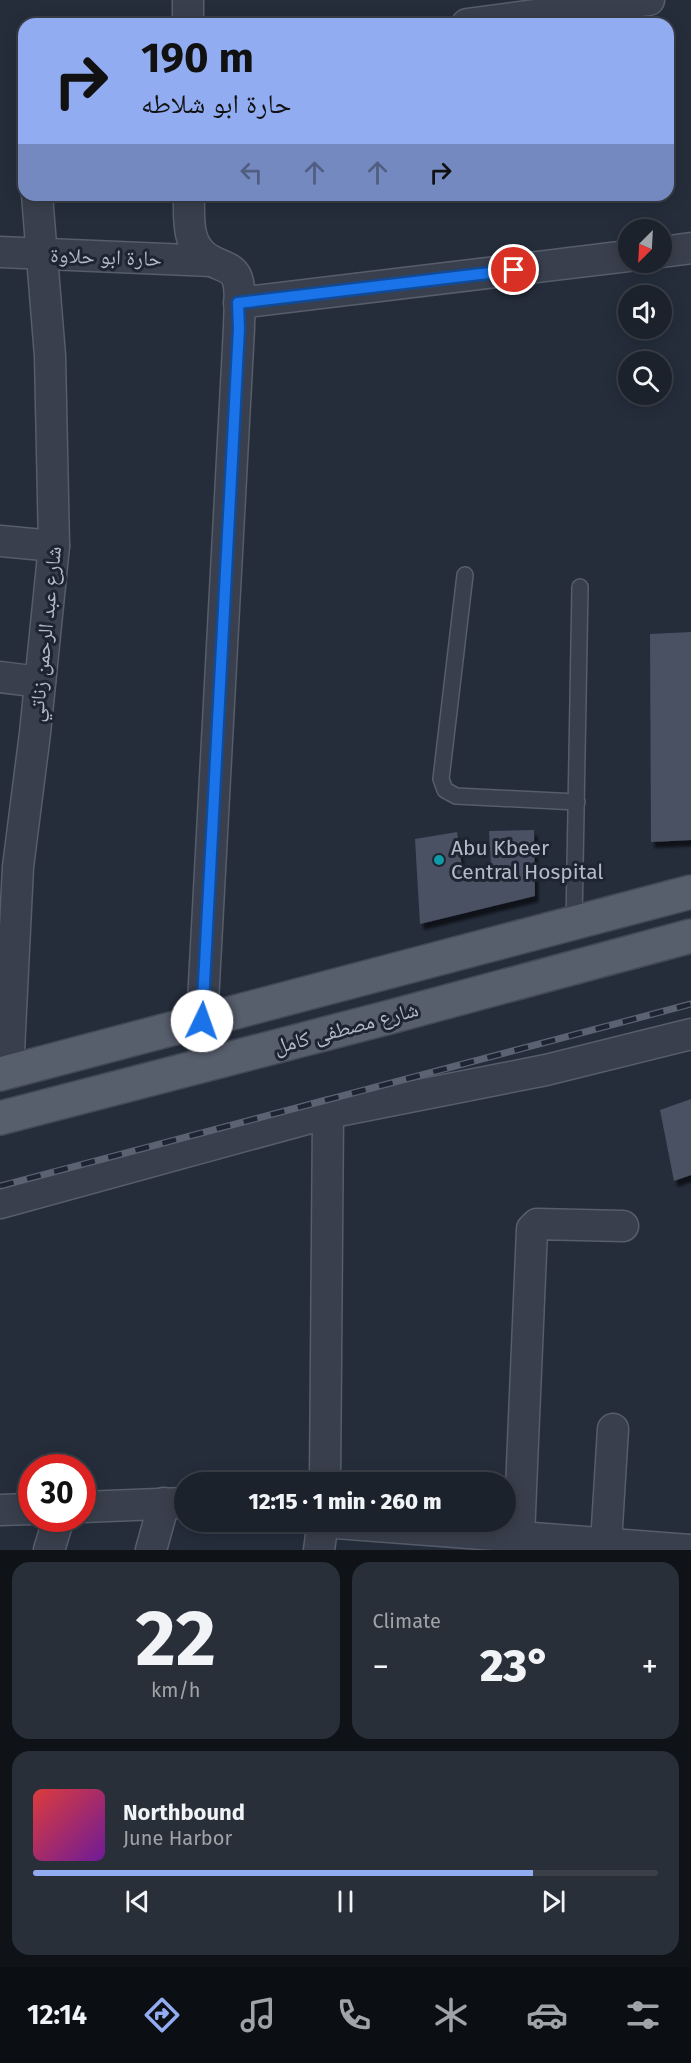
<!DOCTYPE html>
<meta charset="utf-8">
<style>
:root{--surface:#1c222c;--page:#292f38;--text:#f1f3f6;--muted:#a0a4a9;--line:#3a3f48;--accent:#91acf0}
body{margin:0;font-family:"Fira Sans","Noto Naskh Arabic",sans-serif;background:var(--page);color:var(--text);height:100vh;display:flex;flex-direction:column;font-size:22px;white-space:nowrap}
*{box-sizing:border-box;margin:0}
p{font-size:20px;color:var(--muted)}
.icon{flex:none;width:33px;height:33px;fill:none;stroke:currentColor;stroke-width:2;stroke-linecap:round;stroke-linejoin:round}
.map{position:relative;height:1550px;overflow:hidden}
.side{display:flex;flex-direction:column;gap:12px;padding:12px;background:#0f1318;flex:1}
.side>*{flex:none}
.top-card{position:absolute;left:18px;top:18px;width:656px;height:183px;border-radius:18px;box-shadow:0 3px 15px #0003,0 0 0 2px var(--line);background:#91acf0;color:#111;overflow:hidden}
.needle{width:39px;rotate:204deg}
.tools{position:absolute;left:618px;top:219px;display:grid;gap:12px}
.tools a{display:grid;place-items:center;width:54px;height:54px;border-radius:50%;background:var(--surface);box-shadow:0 3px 15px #0003,0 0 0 2px var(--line);font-size:30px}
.speed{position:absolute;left:18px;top:1454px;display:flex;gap:12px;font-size:30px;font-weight:700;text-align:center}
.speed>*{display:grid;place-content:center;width:78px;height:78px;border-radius:50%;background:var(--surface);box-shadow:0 3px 15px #0003,0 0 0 2px var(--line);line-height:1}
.speed .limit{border:9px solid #d22;background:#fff;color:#111}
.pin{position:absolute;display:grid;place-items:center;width:51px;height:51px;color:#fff;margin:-26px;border:3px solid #fff;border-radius:50%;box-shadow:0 2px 6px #0007}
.me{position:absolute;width:66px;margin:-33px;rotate:3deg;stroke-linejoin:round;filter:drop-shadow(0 0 4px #0008)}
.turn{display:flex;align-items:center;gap:21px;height:126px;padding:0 24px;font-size:27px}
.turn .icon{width:78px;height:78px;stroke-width:2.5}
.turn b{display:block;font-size:42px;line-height:51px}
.lanes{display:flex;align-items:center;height:57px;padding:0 24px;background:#0003;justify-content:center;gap:30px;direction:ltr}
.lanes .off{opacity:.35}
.big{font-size:45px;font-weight:800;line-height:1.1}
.side .tile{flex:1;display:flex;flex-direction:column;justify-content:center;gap:9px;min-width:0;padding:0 21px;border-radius:18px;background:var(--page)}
.side .dial{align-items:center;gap:0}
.dial b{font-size:78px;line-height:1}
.song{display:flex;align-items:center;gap:18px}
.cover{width:72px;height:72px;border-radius:9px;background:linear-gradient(135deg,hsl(0 70% 55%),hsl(280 70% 35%))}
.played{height:6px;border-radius:3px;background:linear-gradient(90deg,var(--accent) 80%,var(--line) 80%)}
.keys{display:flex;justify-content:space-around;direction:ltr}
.heat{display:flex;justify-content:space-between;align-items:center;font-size:33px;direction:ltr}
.side .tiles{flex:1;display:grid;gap:12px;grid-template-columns:1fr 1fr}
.tile:last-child{grid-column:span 2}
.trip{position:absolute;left:174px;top:1472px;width:342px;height:60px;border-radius:30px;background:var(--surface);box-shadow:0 3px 15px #0003,0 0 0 2px var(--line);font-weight:800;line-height:60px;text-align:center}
.tab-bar{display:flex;height:96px;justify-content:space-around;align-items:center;background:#0b0e12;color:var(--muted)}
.tab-bar .icon{width:42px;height:42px}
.tab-bar .selected{color:var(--accent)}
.tab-bar b{font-size:27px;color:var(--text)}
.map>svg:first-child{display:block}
</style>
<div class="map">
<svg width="691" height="1550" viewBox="0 0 691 1550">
<defs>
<filter id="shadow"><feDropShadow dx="3.5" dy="6" stdDeviation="1.5" flood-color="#0009"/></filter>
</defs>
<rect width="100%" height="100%" fill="#252d3b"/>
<g fill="#4a5162" filter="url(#shadow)">
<polygon points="691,632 691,840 651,842 650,634"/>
<polygon points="534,830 535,896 420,924 415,839 457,832 464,881 492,881 489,831"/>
<polygon points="691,1099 691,1175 674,1181 660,1110"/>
</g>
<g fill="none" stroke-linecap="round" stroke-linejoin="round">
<defs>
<g id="lane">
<polyline points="465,575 441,779 445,790 456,796 577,802"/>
<polyline points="574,923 580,587"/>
</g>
<g id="street">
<polyline points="188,24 188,0"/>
<polyline points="467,24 649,0"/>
<path d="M189,195C189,221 186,248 212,261C221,266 231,267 236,276C242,287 239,315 239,328L202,1021"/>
<polyline points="0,252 212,261"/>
<polyline points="662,252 691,248"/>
<polyline points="239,303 628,256"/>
<polyline points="0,541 54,546"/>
<polyline points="0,677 40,682"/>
<polyline points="8,1072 18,867 35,733 54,546 50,356 37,195"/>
<polyline points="0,1203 328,1113 546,1070 691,1034"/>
<polyline points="325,1482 328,1113"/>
<polyline points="82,1507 184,1503"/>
<polyline points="0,1510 32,1509"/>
<polyline points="323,1522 691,1550"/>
<polyline points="519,1536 532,1229 537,1224 623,1226"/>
<polyline points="606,1543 613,1429"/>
<polyline points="49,1550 59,1518"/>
<polyline points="151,1550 164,1503"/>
<polyline points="319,1550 323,1521"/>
</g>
<g id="primary">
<polyline points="0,1074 691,892"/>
<polyline points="0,1118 390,1017 691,936"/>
</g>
</defs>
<use href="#lane" stroke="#575d6a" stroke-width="18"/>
<use href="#street" stroke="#575d6a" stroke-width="33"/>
<use href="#primary" stroke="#424855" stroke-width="36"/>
<use href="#lane" stroke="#393f4c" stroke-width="15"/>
<use href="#street" stroke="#393f4c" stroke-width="30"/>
<use href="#primary" stroke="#575e6c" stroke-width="33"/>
<defs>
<polyline id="rail" points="0,1186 691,1004"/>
</defs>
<use href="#rail" stroke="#5b6272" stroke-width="7"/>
<use href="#rail" stroke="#1e2431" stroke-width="4.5" stroke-dasharray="14" stroke-linecap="butt"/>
</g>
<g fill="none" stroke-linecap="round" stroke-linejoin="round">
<defs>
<polyline id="route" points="202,1021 239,328 238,303 514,270"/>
</defs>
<use href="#route" stroke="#114b97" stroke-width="15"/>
<use href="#route" stroke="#1a73e8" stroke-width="10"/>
</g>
<circle fill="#0f9aa8" stroke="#1e2431" stroke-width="2" cx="439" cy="860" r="6"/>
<g text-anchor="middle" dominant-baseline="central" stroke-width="6" stroke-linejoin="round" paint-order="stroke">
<g font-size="21" fill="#b5bac7" stroke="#1e2431">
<text transform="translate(106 257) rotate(2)">حارة ابو حلاوة</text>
<text transform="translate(45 634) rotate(-84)">شارع عبد الرحمن زناتي</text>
<text transform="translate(346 1028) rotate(-15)">شارع مصطفى كامل</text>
</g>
<g font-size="21" fill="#b5bac7" stroke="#1e2431" text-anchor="start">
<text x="451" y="848">Abu Kbeer<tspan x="451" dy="24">Central Hospital</tspan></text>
</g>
</g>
</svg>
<div class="tools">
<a><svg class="needle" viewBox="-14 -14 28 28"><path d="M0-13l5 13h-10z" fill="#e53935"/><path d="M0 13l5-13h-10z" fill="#a0a4a9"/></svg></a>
<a><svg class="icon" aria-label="sound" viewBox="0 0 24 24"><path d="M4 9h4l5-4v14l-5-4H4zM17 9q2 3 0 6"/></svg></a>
<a><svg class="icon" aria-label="search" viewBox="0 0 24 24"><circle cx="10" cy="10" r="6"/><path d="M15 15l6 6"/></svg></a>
</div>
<div class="speed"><div class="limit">30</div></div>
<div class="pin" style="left:514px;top:270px;background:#d93025"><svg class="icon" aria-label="arrive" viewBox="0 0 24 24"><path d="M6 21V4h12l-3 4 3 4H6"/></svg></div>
<svg class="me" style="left:202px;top:1021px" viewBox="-20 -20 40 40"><circle r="19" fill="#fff"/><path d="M0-13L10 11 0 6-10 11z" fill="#1a73e8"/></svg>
<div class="trip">12:15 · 1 min · 260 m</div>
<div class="top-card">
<div class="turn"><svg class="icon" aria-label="right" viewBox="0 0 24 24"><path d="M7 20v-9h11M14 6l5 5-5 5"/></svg><div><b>190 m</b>حارة ابو شلاطه</div></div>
<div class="lanes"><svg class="icon off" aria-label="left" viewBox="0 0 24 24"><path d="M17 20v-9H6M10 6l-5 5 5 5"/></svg><svg class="icon off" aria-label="ahead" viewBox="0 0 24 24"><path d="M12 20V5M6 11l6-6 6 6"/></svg><svg class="icon off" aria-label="ahead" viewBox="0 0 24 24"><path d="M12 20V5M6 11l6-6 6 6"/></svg><svg class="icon" aria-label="right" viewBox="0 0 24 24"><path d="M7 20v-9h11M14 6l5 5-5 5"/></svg></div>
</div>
</div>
<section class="side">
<div class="tiles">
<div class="tile dial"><b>22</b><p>km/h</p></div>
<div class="tile"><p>Climate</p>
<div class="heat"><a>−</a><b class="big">23°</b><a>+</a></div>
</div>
<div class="tile">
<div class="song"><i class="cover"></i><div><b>Northbound</b><p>June Harbor</p></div></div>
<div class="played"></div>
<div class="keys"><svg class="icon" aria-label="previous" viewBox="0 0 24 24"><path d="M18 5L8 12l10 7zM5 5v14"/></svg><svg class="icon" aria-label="pause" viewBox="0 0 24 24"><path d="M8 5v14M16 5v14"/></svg><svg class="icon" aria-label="next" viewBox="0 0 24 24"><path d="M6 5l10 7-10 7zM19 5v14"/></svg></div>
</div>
</div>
</section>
<nav class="tab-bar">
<b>12:14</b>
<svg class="icon selected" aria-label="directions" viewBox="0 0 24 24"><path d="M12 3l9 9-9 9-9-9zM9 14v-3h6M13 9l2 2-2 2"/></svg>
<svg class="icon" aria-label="music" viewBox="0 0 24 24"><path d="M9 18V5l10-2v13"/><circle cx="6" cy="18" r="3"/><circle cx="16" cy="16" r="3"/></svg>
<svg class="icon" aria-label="phone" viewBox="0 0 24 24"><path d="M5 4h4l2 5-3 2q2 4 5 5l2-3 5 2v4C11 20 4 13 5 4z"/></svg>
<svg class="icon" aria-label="climate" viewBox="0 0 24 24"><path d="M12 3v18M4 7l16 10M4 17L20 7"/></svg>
<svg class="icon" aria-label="car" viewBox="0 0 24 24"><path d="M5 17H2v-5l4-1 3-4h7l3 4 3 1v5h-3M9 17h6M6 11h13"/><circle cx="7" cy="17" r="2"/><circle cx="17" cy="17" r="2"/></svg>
<svg class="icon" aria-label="filters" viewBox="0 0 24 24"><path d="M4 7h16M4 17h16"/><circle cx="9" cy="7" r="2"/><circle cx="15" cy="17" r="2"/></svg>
</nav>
